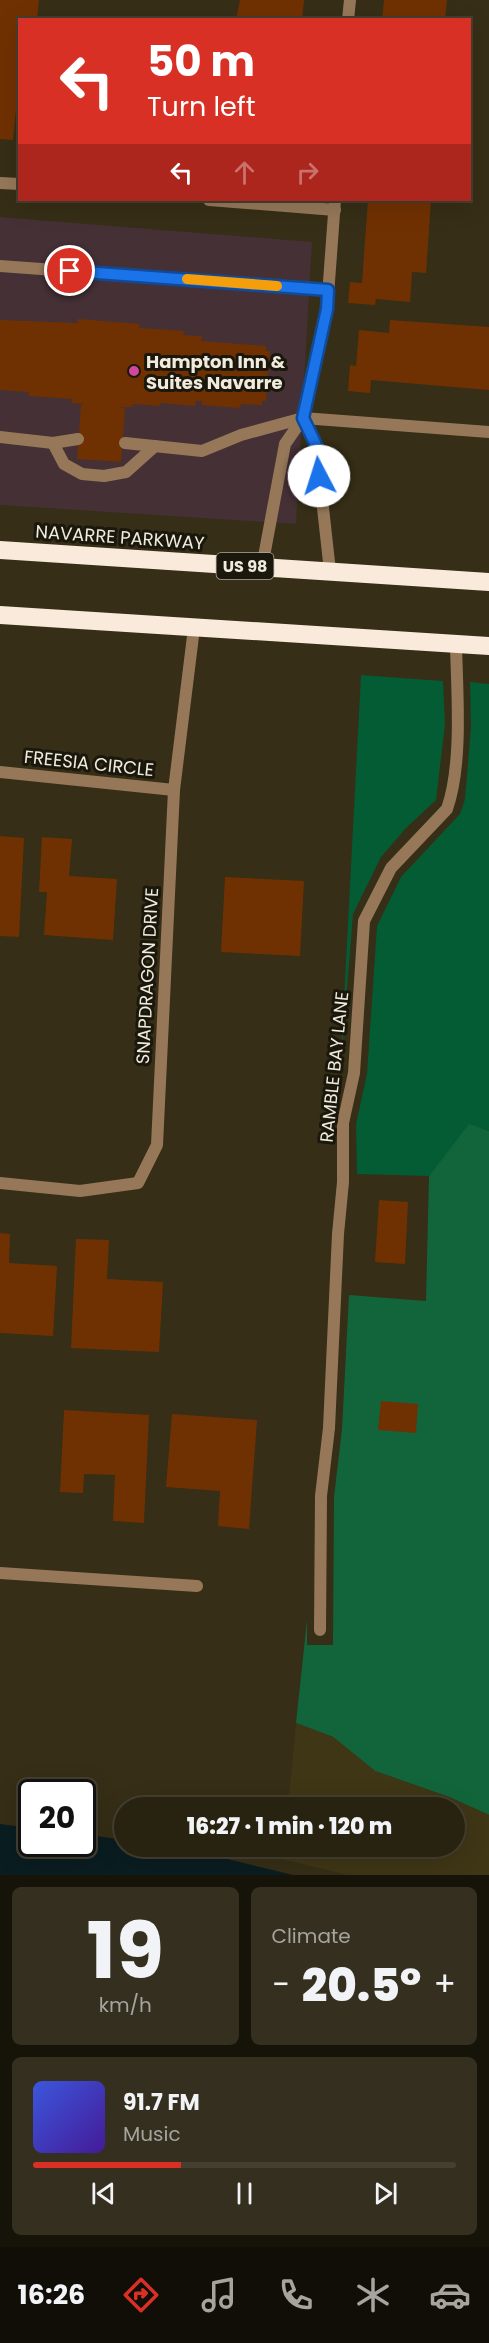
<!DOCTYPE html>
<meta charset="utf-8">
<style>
:root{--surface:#282210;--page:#342f1e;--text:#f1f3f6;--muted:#a5a49f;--line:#443f30;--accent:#d93025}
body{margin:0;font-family:Poppins,sans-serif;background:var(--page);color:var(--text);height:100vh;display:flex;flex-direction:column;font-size:22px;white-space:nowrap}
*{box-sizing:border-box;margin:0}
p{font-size:20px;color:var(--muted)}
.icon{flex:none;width:33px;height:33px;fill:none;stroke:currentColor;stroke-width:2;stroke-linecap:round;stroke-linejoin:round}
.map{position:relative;height:1875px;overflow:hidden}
.drawer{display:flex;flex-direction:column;gap:12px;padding:12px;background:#161309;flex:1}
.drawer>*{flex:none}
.top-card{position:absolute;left:18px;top:18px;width:453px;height:183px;border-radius:0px;box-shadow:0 6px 24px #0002,0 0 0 2px var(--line);background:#d93025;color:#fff;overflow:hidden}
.speed{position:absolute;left:18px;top:1779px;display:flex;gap:12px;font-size:30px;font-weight:700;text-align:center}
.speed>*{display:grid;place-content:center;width:78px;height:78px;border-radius:50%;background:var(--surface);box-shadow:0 6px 24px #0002,0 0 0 2px var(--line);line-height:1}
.speed .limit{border:3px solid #111;border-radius:9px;background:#fff;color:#111}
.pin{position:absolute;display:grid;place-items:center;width:51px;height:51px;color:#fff;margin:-26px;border:3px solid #fff;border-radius:50%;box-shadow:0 2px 6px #0007}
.me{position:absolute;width:66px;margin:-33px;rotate:355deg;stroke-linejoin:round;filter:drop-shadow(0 0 4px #0008)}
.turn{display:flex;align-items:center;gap:21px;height:126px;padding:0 30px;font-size:27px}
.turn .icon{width:78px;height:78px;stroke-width:2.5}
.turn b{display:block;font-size:42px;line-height:51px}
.lanes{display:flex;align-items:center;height:57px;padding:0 30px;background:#0003;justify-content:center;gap:30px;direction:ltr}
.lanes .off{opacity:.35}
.big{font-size:45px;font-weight:800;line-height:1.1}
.drawer .tile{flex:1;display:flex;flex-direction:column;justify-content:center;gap:9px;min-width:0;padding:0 21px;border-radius:9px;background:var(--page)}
.drawer .dial{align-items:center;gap:0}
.dial b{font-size:78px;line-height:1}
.song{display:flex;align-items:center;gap:18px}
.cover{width:72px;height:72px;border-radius:9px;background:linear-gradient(135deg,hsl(230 70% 55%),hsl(260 70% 35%))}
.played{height:6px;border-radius:3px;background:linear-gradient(90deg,var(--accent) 35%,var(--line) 35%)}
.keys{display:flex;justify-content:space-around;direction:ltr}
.heat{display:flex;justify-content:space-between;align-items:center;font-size:33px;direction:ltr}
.drawer .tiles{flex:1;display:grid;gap:12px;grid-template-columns:1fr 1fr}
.tile:last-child{grid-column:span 2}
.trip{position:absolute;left:114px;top:1797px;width:351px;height:60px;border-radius:30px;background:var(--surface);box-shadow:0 6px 24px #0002,0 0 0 2px var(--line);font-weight:800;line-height:60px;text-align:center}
.dock{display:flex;height:96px;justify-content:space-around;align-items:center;background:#100e06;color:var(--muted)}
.dock .icon{width:42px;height:42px}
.dock .selected{color:var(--accent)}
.dock b{font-size:27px;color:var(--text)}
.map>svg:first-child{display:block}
</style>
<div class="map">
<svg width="489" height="1875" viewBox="0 0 489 1875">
<rect width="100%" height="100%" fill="#362e16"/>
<polygon fill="#443035" points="0,217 312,242 296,524 0,505"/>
<g fill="#035c33">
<polygon points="361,675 443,681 445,725 436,800 406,828 381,857 353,914 340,1076"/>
<polygon points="470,682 489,684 489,1131 469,1125 429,1176 357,1174 356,1124 367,1074 377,926 401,877 460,814 465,799 471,727"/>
</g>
<polygon fill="#12653b" points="469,1124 489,1131 489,1815 449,1797 375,1771 333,1737 296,1723 307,1620 307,1645 333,1645 334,1497 342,1429 349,1295 426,1301 429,1176"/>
<polygon fill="#3f3616" points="296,1723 333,1737 375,1771 449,1797 489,1815 489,1875 347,1875 282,1859 283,1847 454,1846 454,1808 288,1807"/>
<polygon fill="#0a1d21" points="0,1824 31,1828 32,1844 82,1844 83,1834 124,1840 124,1846 179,1847 293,1875 0,1875"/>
<g fill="#703102">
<polygon points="0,0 39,0 37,20 20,20 20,110 16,110 13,140 0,139"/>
<polygon points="240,0 304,0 302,20 236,20"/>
<polygon points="384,0 447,0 445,20 382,20"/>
<polygon points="368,200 431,200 426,273 412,272 410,302 376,299 375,305 348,303 350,282 362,283"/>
<polygon points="78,319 140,324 139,328 184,331 183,335 202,336 201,341 266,346 266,351 270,351 266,401 262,401 262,405 241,404 240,408 202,405 202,401 196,401 195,406 160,403 160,406 133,404 132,407 119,407 125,408 121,462 77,459 81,405 85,404 71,403 72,399 28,396 29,392 0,390 0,320 78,323"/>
<polygon points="390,320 489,327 489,390 371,380 370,393 348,391 350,365 356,366 359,330 389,333"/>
<polygon points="0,836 24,838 19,937 0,936"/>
<polygon points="42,837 72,839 69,876 117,879 113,940 44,935 47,892 39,892"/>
<polygon points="225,877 304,881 300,956 221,952"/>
<polygon points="379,1200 408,1202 405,1264 375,1262"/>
<polygon points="0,1233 10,1234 9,1263 57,1266 53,1336 0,1333"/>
<polygon points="76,1239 109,1240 107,1279 163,1282 159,1352 71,1348"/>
<polygon points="381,1401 418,1404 416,1433 378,1430"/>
<polygon points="64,1410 149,1415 144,1523 113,1521 115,1475 84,1474 83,1493 60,1492"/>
<polygon points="172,1414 257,1420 249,1529 218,1526 220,1491 166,1487"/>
</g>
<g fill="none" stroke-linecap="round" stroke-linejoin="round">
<g stroke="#967859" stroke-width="12">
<polyline points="348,20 350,0"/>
<polyline points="0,183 20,184"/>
<polyline points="209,200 335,210"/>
<polyline points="0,266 329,290"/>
<polyline points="303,418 327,309 335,200"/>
<polyline points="0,437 53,443 78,439"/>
<polyline points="53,443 64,464 82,474 104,476 126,472 155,446"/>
<polyline points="125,443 202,451 241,435 303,418 489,432"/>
<polyline points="262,567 285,444 303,418 316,445 330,571"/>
</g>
<g stroke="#967859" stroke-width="12">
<polyline points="0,772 174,790"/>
<polyline points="0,1183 80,1191 138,1183 157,1145 174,790 194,628"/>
<polyline points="0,1573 197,1586"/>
<path d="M320,1630L321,1496L329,1428L338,1234L343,1182V1123L354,1073L364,921L391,868L447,809C463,763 457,693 456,644"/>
</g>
<g stroke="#f9eadb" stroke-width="18">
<polyline points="0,550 489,582"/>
<polyline points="0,615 489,646"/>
</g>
</g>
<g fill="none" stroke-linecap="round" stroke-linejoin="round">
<defs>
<polyline id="route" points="70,271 328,290 327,309 303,418 316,445 319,476"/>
</defs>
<use href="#route" stroke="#114b97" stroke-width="15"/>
<use href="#route" stroke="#1a73e8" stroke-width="10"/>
<polyline stroke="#f59e0b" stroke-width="10" points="187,279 277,286"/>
</g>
<circle fill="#d1479c" stroke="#1a170c" stroke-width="2" cx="134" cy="371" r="6"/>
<g text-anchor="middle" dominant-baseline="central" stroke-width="6" stroke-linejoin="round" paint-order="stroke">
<rect fill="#1a170c" stroke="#b0ab9e" stroke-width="1.5" x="216.5" y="553" width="57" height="26" rx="4.5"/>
<g font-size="16" font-weight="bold" fill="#f0ebdc">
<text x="245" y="566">US 98</text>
</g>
<g font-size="18" font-weight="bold" fill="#f0ebdc" stroke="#1a170c" text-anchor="start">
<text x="146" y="361">Hampton Inn &amp;<tspan x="146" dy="21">Suites Navarre</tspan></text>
</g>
<g font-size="18" fill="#f0ebdc" stroke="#1a170c">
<text transform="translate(120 537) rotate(4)">NAVARRE PARKWAY</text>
<text transform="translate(89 763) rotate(6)">FREESIA CIRCLE</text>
<text transform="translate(147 976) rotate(-87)">SNAPDRAGON DRIVE</text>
<text transform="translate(334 1067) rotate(-84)">RAMBLE BAY LANE</text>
</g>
</g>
</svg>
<div class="speed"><div class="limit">20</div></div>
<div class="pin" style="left:70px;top:271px;background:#d93025"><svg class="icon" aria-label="arrive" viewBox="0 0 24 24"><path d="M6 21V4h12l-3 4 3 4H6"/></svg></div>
<svg class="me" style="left:319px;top:476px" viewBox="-20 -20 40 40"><circle r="19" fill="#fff"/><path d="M0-13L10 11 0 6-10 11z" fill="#1a73e8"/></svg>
<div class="trip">16:27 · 1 min · 120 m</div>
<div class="top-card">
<div class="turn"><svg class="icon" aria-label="left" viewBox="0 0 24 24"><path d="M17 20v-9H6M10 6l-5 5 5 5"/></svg><div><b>50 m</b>Turn left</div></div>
<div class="lanes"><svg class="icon" aria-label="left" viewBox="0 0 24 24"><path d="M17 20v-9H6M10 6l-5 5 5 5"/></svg><svg class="icon off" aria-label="ahead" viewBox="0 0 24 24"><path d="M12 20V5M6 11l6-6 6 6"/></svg><svg class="icon off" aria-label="right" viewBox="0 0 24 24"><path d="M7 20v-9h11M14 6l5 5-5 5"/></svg></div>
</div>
</div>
<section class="drawer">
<div class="tiles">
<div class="tile dial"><b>19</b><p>km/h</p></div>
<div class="tile"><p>Climate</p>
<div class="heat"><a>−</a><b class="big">20.5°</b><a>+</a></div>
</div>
<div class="tile">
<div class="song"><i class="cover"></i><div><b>91.7 FM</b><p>Music</p></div></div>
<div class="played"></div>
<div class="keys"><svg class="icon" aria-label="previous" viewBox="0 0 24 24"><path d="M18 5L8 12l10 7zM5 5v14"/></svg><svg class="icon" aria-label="pause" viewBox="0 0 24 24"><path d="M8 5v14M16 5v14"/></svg><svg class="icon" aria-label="next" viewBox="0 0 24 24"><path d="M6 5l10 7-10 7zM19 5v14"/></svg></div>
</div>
</div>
</section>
<nav class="dock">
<b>16:26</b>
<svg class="icon selected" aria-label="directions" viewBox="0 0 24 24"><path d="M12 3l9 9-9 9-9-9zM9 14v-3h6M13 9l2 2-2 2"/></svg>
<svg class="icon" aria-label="music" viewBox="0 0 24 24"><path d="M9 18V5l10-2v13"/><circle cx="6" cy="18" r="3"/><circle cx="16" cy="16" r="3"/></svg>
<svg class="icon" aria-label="phone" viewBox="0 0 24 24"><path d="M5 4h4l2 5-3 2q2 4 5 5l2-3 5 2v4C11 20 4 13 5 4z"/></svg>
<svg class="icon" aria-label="climate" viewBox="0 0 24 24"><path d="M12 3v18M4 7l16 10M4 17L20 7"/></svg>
<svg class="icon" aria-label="car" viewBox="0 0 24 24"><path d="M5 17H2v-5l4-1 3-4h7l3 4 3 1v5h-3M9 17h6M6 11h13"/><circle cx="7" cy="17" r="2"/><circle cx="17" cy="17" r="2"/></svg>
</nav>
